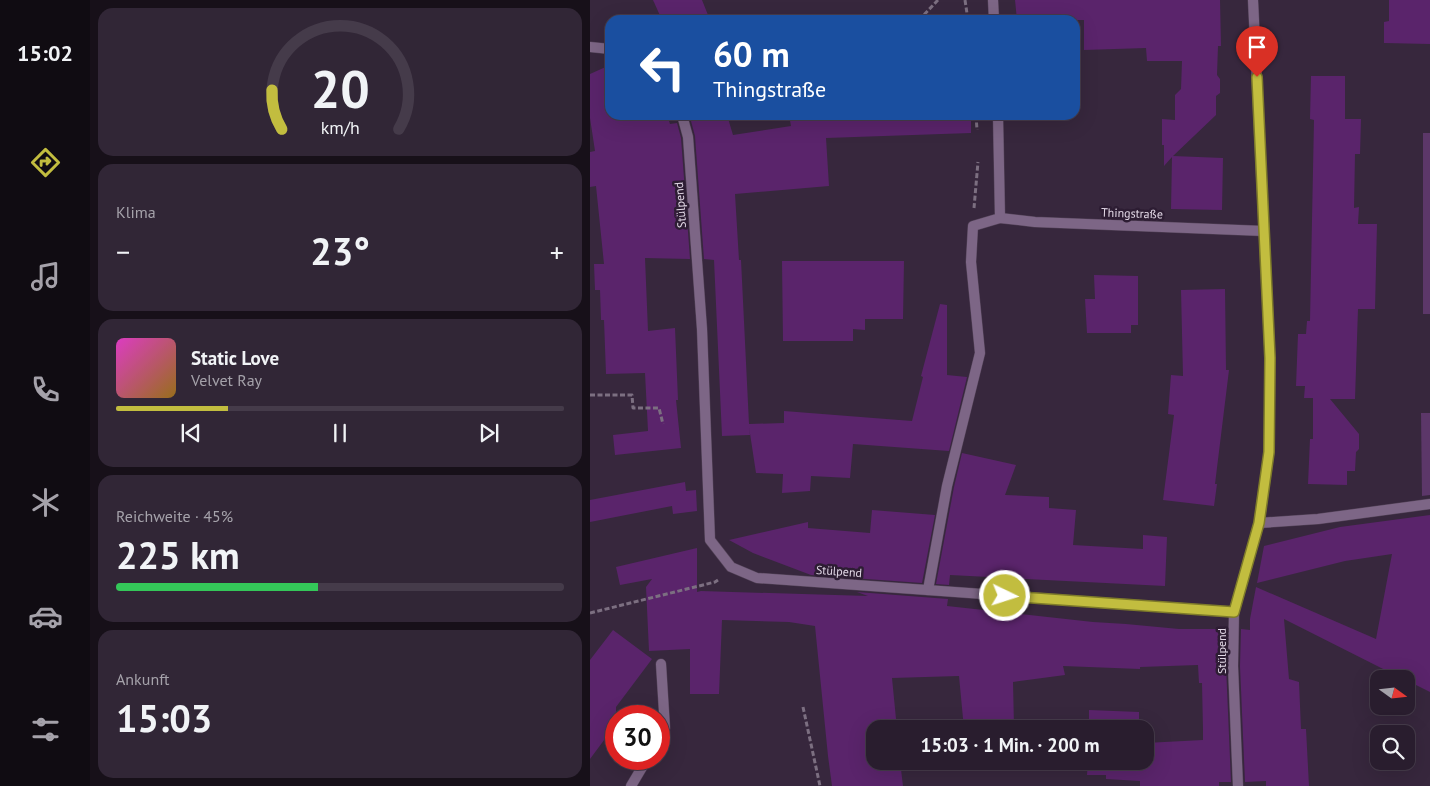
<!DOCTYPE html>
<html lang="de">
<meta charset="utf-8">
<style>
:root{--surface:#291d2e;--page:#312636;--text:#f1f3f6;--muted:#a5a2aa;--line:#453b4a;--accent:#c2bd3f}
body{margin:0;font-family:"PT Sans",sans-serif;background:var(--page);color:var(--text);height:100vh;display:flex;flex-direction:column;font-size:19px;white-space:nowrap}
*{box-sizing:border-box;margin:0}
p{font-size:16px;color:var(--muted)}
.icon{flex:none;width:28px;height:28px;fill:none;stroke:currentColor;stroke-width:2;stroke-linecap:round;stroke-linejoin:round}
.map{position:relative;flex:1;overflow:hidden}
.side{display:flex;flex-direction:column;gap:8px;padding:8px;background:#171019;width:500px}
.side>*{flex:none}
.top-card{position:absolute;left:15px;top:15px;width:475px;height:105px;border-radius:15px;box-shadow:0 5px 20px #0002,0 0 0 1px var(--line);background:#1a4fa0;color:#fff;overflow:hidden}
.needle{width:32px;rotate:105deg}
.controls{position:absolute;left:780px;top:670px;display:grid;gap:10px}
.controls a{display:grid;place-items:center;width:45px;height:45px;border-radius:10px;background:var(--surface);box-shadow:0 5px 20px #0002,0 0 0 1px var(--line);font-size:25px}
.speed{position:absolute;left:15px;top:705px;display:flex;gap:10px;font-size:25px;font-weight:700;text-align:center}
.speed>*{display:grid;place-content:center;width:65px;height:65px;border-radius:50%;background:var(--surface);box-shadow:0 5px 20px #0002,0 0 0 1px var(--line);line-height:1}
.speed .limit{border:8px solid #d22;background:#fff;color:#111}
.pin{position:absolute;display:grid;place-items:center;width:42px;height:42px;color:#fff;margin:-51px -21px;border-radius:50% 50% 50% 0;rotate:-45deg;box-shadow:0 0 5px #0007}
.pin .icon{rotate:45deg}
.me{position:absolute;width:55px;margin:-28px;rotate:94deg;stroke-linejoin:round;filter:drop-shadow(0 0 4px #0008)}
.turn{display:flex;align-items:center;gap:18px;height:105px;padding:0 25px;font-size:22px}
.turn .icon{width:65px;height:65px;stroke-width:2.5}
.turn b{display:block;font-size:35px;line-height:42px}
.big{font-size:38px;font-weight:800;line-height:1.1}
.side .tile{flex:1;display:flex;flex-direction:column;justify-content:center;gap:8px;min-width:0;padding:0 18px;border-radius:15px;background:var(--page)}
.side .dial{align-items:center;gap:0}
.dial svg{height:130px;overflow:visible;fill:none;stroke:var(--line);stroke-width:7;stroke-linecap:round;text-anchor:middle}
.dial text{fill:var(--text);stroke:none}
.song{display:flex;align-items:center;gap:15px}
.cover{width:60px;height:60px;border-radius:8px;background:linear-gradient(135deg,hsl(310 70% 55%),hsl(40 70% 35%))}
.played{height:5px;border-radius:2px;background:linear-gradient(90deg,var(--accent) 25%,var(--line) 25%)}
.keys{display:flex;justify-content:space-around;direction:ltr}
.heat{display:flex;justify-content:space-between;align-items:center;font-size:28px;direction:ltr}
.charge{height:8px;border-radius:4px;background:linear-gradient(90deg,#34c759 45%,var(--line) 0)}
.trip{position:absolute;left:276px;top:720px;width:288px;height:50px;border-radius:15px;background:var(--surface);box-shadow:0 5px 20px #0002,0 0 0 1px var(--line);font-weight:800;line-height:50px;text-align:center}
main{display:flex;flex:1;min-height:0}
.tabs{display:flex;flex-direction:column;width:90px;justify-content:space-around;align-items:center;background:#100c12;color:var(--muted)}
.tabs .icon{width:35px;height:35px}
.tabs .selected{color:var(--accent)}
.tabs b{font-size:22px;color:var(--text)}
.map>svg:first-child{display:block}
</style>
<main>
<nav class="tabs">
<b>15:02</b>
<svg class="icon selected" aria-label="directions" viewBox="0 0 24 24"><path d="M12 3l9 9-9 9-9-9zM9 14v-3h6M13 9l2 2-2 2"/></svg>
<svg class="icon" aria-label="music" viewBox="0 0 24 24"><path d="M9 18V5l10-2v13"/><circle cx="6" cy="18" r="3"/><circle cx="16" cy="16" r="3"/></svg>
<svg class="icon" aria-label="phone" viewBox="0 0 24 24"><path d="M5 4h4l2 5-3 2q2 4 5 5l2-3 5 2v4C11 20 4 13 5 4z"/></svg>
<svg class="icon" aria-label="climate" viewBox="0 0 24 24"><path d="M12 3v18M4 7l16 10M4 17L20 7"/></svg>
<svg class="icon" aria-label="car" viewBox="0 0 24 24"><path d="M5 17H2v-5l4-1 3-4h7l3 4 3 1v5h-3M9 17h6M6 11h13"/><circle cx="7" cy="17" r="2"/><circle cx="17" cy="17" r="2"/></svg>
<svg class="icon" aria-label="filters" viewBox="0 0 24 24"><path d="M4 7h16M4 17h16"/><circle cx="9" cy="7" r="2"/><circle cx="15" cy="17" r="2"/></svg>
</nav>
<section class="side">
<div class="tile dial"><svg viewBox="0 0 100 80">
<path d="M14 69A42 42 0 1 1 86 69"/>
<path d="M14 69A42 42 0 0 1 8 45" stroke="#c2bd3f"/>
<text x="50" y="56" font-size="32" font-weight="700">20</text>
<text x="50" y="72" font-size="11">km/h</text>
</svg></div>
<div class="tile"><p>Klima</p>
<div class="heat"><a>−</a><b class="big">23°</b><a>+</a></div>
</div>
<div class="tile">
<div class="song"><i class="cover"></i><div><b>Static Love</b><p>Velvet Ray</p></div></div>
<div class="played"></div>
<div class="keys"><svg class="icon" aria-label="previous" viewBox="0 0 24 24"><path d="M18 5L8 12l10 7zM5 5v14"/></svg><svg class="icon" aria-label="pause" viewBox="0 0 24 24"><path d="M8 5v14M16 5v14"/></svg><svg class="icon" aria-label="next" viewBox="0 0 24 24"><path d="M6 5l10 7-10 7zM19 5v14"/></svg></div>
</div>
<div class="tile"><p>Reichweite · 45%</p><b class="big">225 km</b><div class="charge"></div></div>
<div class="tile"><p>Ankunft</p><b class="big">15:03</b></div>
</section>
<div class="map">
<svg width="840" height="786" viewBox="0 0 840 786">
<rect width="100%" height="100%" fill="#37273d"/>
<g fill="#5c3769">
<rect x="833" y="133" width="7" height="181"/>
<polygon points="831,413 840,413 840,495 832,496"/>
</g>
<g fill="#5a246b">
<polygon points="63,0 112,0 120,20 72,20"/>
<polygon points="425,0 630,0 631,46 628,46 627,75 630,79 630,93 626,96 626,115 583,156 633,158 632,210 581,209 582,157 574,166 574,145 572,145 572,119 585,120 585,95 591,89 592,61 557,61 556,48 494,50 494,20 427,20"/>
<polygon points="799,0 840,0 840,44 794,43 794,22 799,21"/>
<polygon points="20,65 20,115 77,115 80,124 87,123 91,138 100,259 55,258 58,331 85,328 88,400 86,400 91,448 25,455 23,435 58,431 55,373 16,374 14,320 11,320 10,290 5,290 4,264 14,264 6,186 0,187 0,152 5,151 0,118 0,74"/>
<polygon points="721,76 755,76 755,119 771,119 770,154 765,154 764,208 769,207 768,224 787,224 785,309 768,309 765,399 740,399 769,434 769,449 766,452 765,471 757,471 757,485 718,484 720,439 723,439 723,398 714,398 715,386 706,386 708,334 716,334 717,321 720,321 724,120 720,119"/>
<polygon points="137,115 143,135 201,126 199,115 381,115 381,133 236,138 239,186 145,194 149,260 151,260 159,424 194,423 194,411 322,421 333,377 331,376 350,304 357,305 357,375 377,377 359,451 263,444 260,478 221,476 220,491 192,493 193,474 166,473 159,427 160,435 132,436 124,260 114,259 105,136 101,121"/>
<polygon points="192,261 314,261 313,319 275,319 275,330 263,329 263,341 193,341"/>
<polygon points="504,275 548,276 548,325 541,325 541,333 497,333 495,299 505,299"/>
<polygon points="635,289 636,370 639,370 625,484 627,484 624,506 573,500 584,415 578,414 581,375 593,376 591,290"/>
<polygon points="372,453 426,465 415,495 459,497 459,508 486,510 483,545 553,549 553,535 577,537 575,586 360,575 359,585 346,584 364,487"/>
<polygon points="95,482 96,491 106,490 107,511 83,514 82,506 0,522 0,500"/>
<polygon points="282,510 345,515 332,583 221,575 163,553 139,540 218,522 218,528 280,533"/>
<polygon points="840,515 840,692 816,680 816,679 813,679 694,619 699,679 709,682 711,729 716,729 719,786 676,786 676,781 655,782 650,666 651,629 660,630 660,619 666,587 786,639 802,554 755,561 667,583 674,546 750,527"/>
<polygon points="107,548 107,592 111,591 278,596 267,592 358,599 357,606 503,622 536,624 589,629 637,629 636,666 641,782 629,782 629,786 550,786 550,781 516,779 516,775 497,775 498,761 555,761 555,743 613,740 613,730 612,683 609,683 608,665 550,667 550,669 473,666 475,675 423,682 424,727 374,729 369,676 302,678 307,729 285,729 285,761 310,761 313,786 242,786 238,756 225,626 199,622 132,620 129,694 100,694 100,649 59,651 56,587 62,579 30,585 26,567"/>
<polygon points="23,630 62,659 26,707 26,724 0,759 0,660"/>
<polygon points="499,710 549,712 549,729 499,729"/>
</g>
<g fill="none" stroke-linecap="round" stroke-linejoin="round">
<defs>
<g id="service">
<polyline points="403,0 404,20"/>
<polyline points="410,218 445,222 674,231"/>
<polyline points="669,523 728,519 840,504"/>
<polyline points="338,590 357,486 390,353 381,262 383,226 410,218 408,115"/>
</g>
<g id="minor">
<polyline points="0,47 20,49"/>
<polyline points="92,115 98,137 112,329 120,540 141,567 167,578 644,612"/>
<polyline points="69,739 75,728 71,664"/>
<polyline points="41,786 57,759"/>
<polyline points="648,786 643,666 644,612 669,523 679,453 680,358 663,0"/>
</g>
</defs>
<use href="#service" stroke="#534358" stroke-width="11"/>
<use href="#minor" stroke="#534358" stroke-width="11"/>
<g stroke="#7c6f81" stroke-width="3" stroke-dasharray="5 2.5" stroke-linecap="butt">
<polyline points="375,0 378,20"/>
<polyline points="329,20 348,0"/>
<polyline points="386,115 387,130"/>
<polyline points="384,208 388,162"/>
<polyline points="0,395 42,395 43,408 69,408 73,424"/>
<polyline points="0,613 125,582 128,580"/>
<polyline points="213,707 230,786"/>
</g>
<use href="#service" stroke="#7d6686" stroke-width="10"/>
<use href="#minor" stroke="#7d6686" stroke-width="10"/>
</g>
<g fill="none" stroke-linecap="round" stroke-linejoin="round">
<defs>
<polyline id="route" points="415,596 644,612 669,523 679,452 680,358 667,77"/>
</defs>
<use href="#route" stroke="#7e7b29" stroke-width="12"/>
<use href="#route" stroke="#c2bd3f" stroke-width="9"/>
</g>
<g text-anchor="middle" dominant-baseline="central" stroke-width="5" stroke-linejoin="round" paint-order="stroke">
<g font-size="12" fill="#e3d9e7" stroke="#2d1d33">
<text transform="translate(90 205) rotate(-94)">Stülpend</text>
<text transform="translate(542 213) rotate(2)">Thingstraße</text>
<text transform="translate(249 571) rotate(4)">Stülpend</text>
<text transform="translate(631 651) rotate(-90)">Stülpend</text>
</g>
</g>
</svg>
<div class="controls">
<a><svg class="needle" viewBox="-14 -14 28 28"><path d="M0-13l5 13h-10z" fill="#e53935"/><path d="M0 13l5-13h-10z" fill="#a5a2aa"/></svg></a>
<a><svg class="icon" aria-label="search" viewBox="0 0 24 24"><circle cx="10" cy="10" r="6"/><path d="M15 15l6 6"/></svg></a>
</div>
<div class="speed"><div class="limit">30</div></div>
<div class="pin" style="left:667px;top:77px;background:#d93025"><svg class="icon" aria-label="arrive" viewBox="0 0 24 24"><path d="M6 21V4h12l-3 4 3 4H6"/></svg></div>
<svg class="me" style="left:415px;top:596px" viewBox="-20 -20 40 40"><circle r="17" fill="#c2bd3f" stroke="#fff" stroke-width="3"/><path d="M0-11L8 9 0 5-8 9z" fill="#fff"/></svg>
<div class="trip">15:03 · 1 Min. · 200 m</div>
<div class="top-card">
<div class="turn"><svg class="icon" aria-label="left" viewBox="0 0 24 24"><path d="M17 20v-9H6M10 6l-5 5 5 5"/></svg><div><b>60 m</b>Thingstraße</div></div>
</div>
</div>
</main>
